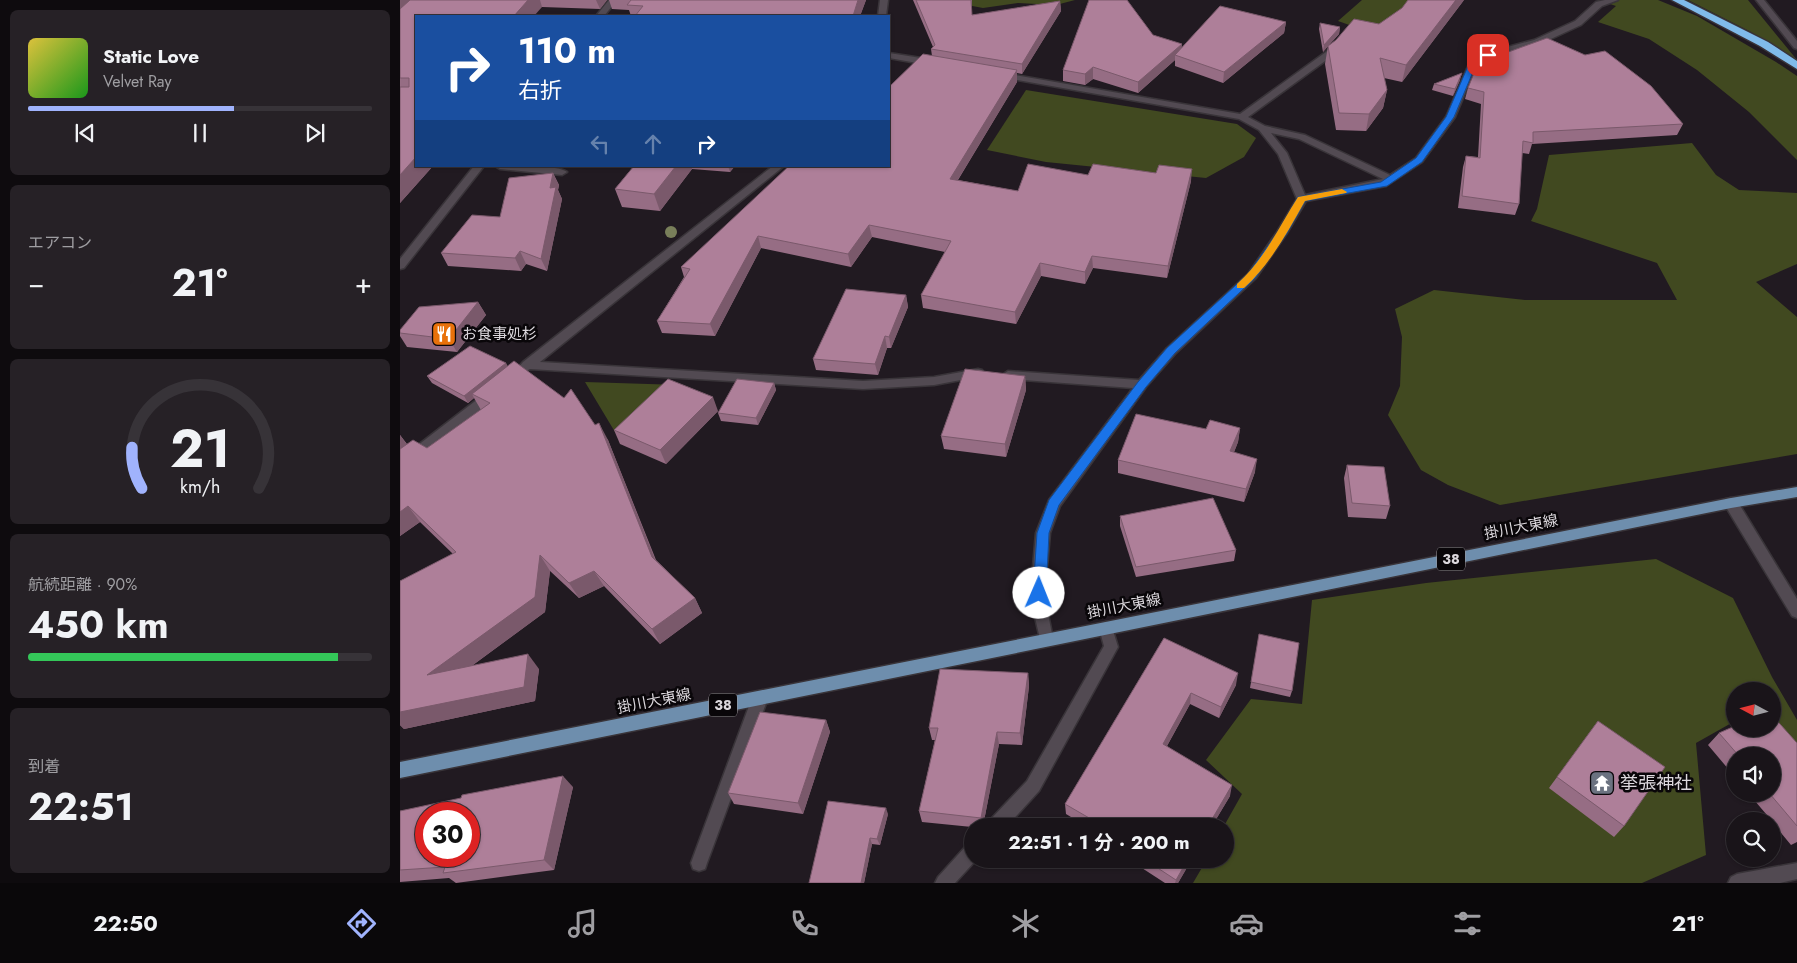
<!DOCTYPE html>
<html lang="ja">
<meta charset="utf-8">
<style>
:root{--surface:#191419;--page:#262126;--text:#f1f3f6;--muted:#9f9ea2;--line:#373338;--accent:#a0b3fd}
body{margin:0;font-family:Jost,"Noto Sans JP",sans-serif;background:var(--page);color:var(--text);height:100vh;display:flex;flex-direction:column;font-size:19px;white-space:nowrap}
*{box-sizing:border-box;margin:0}
p{font-size:16px;color:var(--muted)}
.icon{flex:none;width:28px;height:28px;fill:none;stroke:currentColor;stroke-width:2;stroke-linecap:round;stroke-linejoin:round}
.map{position:relative;flex:1;overflow:hidden}
.sheet{display:flex;flex-direction:column;gap:10px;padding:10px;background:#0e0b0e;width:400px}
.sheet>*{flex:none}
.guide{position:absolute;left:15px;top:15px;width:475px;height:152px;border-radius:0px;box-shadow:0 1px 4px #0004,0 0 0 1px var(--line);background:#1a4fa0;color:#fff;overflow:hidden}
.needle{width:32px;rotate:277deg}
.controls{position:absolute;left:1326px;top:682px;display:grid;gap:10px}
.controls a{display:grid;place-items:center;width:55px;height:55px;border-radius:50%;background:var(--surface);box-shadow:0 1px 4px #0004,0 0 0 1px var(--line);font-size:25px}
.speed{position:absolute;left:15px;top:802px;display:flex;gap:10px;font-size:25px;font-weight:700;text-align:center}
.speed>*{display:grid;place-content:center;width:65px;height:65px;border-radius:50%;background:var(--surface);box-shadow:0 1px 4px #0004,0 0 0 1px var(--line);line-height:1}
.speed .limit{border:8px solid #d22;background:#fff;color:#111}
.pin{position:absolute;display:grid;place-items:center;width:42px;height:42px;color:#fff;margin:-21px;border-radius:10px;box-shadow:0 2px 8px #0006}
.me{position:absolute;width:55px;margin:-28px;rotate:1deg;stroke-linejoin:round;filter:drop-shadow(0 0 4px #0008)}
.turn{display:flex;align-items:center;gap:18px;height:105px;padding:0 20px;font-size:22px}
.turn .icon{width:65px;height:65px;stroke-width:2.5}
.turn b{display:block;font-size:35px;line-height:42px}
.lanes{display:flex;align-items:center;height:48px;padding:0 20px;background:#0003;justify-content:center;gap:25px;direction:ltr}
.lanes .off{opacity:.35}
.big{font-size:38px;font-weight:700;line-height:1.1}
.sheet .card{flex:1;display:flex;flex-direction:column;justify-content:center;gap:8px;min-width:0;padding:0 18px;border-radius:8px;background:var(--page)}
.sheet .dial{align-items:center;gap:0}
.dial svg{height:130px;overflow:visible;fill:none;stroke:var(--line);stroke-width:7;stroke-linecap:round;text-anchor:middle}
.dial text{fill:var(--text);stroke:none}
.song{display:flex;align-items:center;gap:15px}
.cover{width:60px;height:60px;border-radius:8px;background:linear-gradient(135deg,hsl(50 70% 55%),hsl(120 70% 35%))}
.played{height:5px;border-radius:2px;background:linear-gradient(90deg,var(--accent) 60%,var(--line) 60%)}
.keys{display:flex;justify-content:space-around;direction:ltr}
.heat{display:flex;justify-content:space-between;align-items:center;font-size:28px;direction:ltr}
.charge{height:8px;border-radius:4px;background:linear-gradient(90deg,#34c759 90%,var(--line) 0)}
.trip{position:absolute;left:564px;top:818px;width:270px;height:50px;border-radius:25px;background:var(--surface);box-shadow:0 1px 4px #0004,0 0 0 1px var(--line);font-weight:700;line-height:50px;text-align:center}
.dock{display:flex;height:80px;justify-content:space-around;align-items:center;background:#0a080a;color:var(--muted)}
.dock .icon{width:35px;height:35px}
.dock .current{color:var(--accent)}
.dock b{font-size:22px;color:var(--text)}
main{display:flex;flex:1;min-height:0}
.map>svg:first-child{display:block}
</style>
<main>
<section class="sheet">
<div class="card">
<div class="song"><i class="cover"></i><div><b>Static Love</b><p>Velvet Ray</p></div></div>
<div class="played"></div>
<div class="keys"><svg class="icon" aria-label="previous" viewBox="0 0 24 24"><path d="M18 5L8 12l10 7zM5 5v14"/></svg><svg class="icon" aria-label="pause" viewBox="0 0 24 24"><path d="M8 5v14M16 5v14"/></svg><svg class="icon" aria-label="next" viewBox="0 0 24 24"><path d="M6 5l10 7-10 7zM19 5v14"/></svg></div>
</div>
<div class="card"><p>エアコン</p>
<div class="heat"><a>−</a><b class="big">21°</b><a>+</a></div>
</div>
<div class="card dial"><svg viewBox="0 0 100 80">
<path d="M14 69A42 42 0 1 1 86 69"/>
<path d="M14 69A42 42 0 0 1 8 44" stroke="#a0b3fd"/>
<text x="50" y="56" font-size="32" font-weight="700">21</text>
<text x="50" y="72" font-size="11">km/h</text>
</svg></div>
<div class="card"><p>航続距離 · 90%</p><b class="big">450 km</b><div class="charge"></div></div>
<div class="card"><p>到着</p><b class="big">22:51</b></div>
</section>
<div class="map">
<svg width="1397" height="883" viewBox="0 0 1397 883">
<rect width="100%" height="100%" fill="#211a21"/>
<g fill="#414920">
<polygon points="540,0 675,0 656,5 618,3 583,8"/>
<polygon points="962,0 1022,0 972,33 938,21"/>
<polygon points="1198,0 1258,0 1297,16 1376,62 1397,76 1397,160 1349,112 1297,70 1249,39 1198,22 1216,6"/>
<polygon points="1288,0 1348,0 1397,60 1351,32"/>
<polygon points="626,90 837,124 856,138 844,157 806,178 646,162 587,150"/>
<polygon points="1292,143 1316,175 1339,190 1397,193 1397,264 1356,282 1397,317 1397,454 1100,505 1048,485 1021,470 988,415 1000,386 1002,337 995,309 1034,290 1125,300 1277,300 1257,263 1131,221 1137,209 1149,155"/>
<polygon points="185,382 280,385 215,432"/>
<polygon points="1256,559 1333,598 1372,677 1397,720 1397,761 1372,729 1372,691 1335,691 1335,721 1296,743 1306,855 1242,883 793,883 807,859 825,859 824,826 842,794 806,760 851,699 902,704 912,600 1026,583"/>
</g>
<g fill="none" stroke-linecap="round" stroke-linejoin="round">
<defs>
<g id="minor">
<polygon points="209,0 217,0 204,16 196,16"/>
<polygon points="480,0 488,0 486,16 478,16"/>
<path d="M1205,0H1218L1202,6L1181,25L1140,44L1091,57L1076,67L1055,117L1022,162L986,186L906,201L887,233L856,278L775,354L746,387L660,506L650,533L647,567V609L653,639L651,643L646,645L641,643L633,609V567L636,533L649,500L733,388L608,379L602,375L608,371L739,380L767,348L848,274L877,232L897,199L878,154L859,130L839,119L600,77L597,76V72L840,114L926,52L934,43H940L941,45L932,56L848,117L865,126L905,135L990,175L1016,158L1046,117L1069,64L1085,53L1134,40L1175,21L1196,2ZM871,133L899,139L983,179L905,195L887,153Z"/>
<polygon points="1356,0 1364,0 1397,41 1397,49 1394,48"/>
<polygon points="489,53 534,60 538,63 534,66 489,58"/>
<polygon points="74,166 84,166 4,268 0,269 0,259"/>
<path d="M95,166C110,166 157,164 167,172L162,175L100,169Z"/>
<polygon points="373,166 384,166 140,362 463,381 534,377 578,369 582,370 584,373 582,376 534,385 463,389 130,369 124,372 120,371 118,368 123,362"/>
<polygon points="91,391 97,395 95,398 5,469 0,471 0,459 87,392"/>
<polygon points="1331,498 1336,499 1397,599 1397,618 1392,616 1326,507 1324,503 1326,499"/>
<polygon points="706,622 711,624 718,647 639,791 607,826 588,826 590,820 627,781 704,646 699,628 701,624"/>
<polygon points="360,691 365,693 368,698 307,863 305,869 299,871 293,869 291,863 352,698 355,693"/>
<polygon points="572,844 572,859 577,859 555,883 535,883 538,877 566,846"/>
<polygon points="1397,863 1397,879 1380,883 1328,883 1331,877 1337,874"/>
</g>
<polygon id="major" points="1397,487 1397,497 1331,508 0,778 0,762 1331,498"/>
<polygon id="highway" points="1272,0 1284,0 1368,42 1397,61 1397,69 1360,46"/>
</defs>
<use href="#minor" stroke="#393439" stroke-width="3"/>
<use href="#major" stroke="#393439" stroke-width="3"/>
<use href="#highway" stroke="#393439" stroke-width="3"/>
<use href="#minor" fill="#524a52" fill-rule="evenodd"/>
<use href="#major" fill="#6e8ead" fill-rule="evenodd"/>
<use href="#highway" fill="#80bbea" fill-rule="evenodd"/>
</g>
<circle fill="#797f5a" cx="271" cy="232" r="6"/>
<g fill="#966d84">
<polygon points="0,0 207,0 200,9 142,7 16,16 33,166 0,203"/>
<polygon points="209,0 466,0 460,16 231,16 229,10 212,9"/>
<polygon points="513,0 572,0 572,15 660,1 661,11 622,74 617,73 617,82 558,180 618,191 688,175 791,181 767,278 693,268 685,284 641,276 616,324 523,308 521,295 545,252 472,237 451,267 361,248 315,336 262,333 257,321 284,277 281,267 489,166 532,56 531,49 533,47"/>
<polygon points="1064,0 1002,82 984,78 987,90 983,108 966,131 936,130 925,64 928,46 923,52 919,29 920,23 940,27 939,34 928,46 979,24"/>
<polygon points="886,22 884,33 823,83 775,66 775,60 738,93 693,79 685,85 663,81 663,70 753,35 782,44 781,48"/>
<polygon points="1060,80 1053,96 1032,90 1034,84"/>
<polygon points="1068,88 1283,124 1277,135 1132,144 1129,154 1122,153 1119,204 1115,215 1058,208 1063,167 1066,156 1078,157 1081,104 1065,99"/>
<polygon points="234,166 335,166 330,172 292,169 260,211 222,207 215,189"/>
<polygon points="153,173 159,185 158,190 162,199 147,271 126,264 121,271 48,266 41,253 100,217"/>
<polygon points="506,295 508,307 491,348 487,348 478,375 416,370 413,359"/>
<polygon points="78,302 86,315 57,352 7,347 0,336 0,330"/>
<polygon points="106,363 107,366 195,425 208,440 256,560 295,598 302,613 260,644 204,586 179,598 150,571 145,612 73,665 139,669 135,701 4,729 0,725 0,581 53,554 20,522 0,536 0,435 7,444 27,448 81,410 74,398 68,403 32,383 27,376"/>
<polygon points="625,376 626,390 606,457 544,449 541,436"/>
<polygon points="374,383 376,390 358,425 321,421 318,413"/>
<polygon points="318,411 266,464 220,444 214,430"/>
<polygon points="840,428 838,442 834,452 855,472 844,502 718,473 718,460 806,429"/>
<polygon points="947,465 990,506 986,519 948,517 944,478"/>
<polygon points="720,516 836,550 834,561 736,577 720,526"/>
<polygon points="859,635 892,691 890,697 850,688"/>
<polygon points="764,638 836,685 819,718 790,704 767,746 830,796 812,826 686,826 666,814 665,804"/>
<polygon points="628,673 629,686 622,745 599,744 583,826 572,826 572,827 522,822 519,811 535,740 532,740 529,728"/>
<polygon points="426,720 430,732 403,814 334,804 328,793"/>
<polygon points="1198,721 1224,826 1214,837 1149,788"/>
<polygon points="1319,733 1397,743 1397,842 1391,845 1372,822 1372,821 1349,794 1372,794 1372,756 1335,756 1335,777 1308,745"/>
<polygon points="173,787 154,870 56,883 49,878 0,882 0,811"/>
<polygon points="488,814 480,845 472,844 464,883 409,883"/>
<polygon points="728,859 792,859 778,883 765,883"/>
</g>
<g fill="#7a596b">
<polygon points="0,0 21,0 0,20"/>
<polygon points="128,0 140,0 142,7 134,16 114,16"/>
<polygon points="196,0 207,0 200,9"/>
<polygon points="458,0 466,0 460,16 453,16"/>
<polygon points="1056,0 1064,0 1002,82 1006,65"/>
<polygon points="660,1 661,11 622,74 622,64"/>
<polygon points="886,22 884,33 823,83 824,72"/>
<polygon points="940,27 939,34 923,52 924,45"/>
<polygon points="782,44 781,55 775,55 775,60 738,93 738,82"/>
<polygon points="693,67 693,79 685,85 685,74"/>
<polygon points="617,70 617,82 551,191 550,179"/>
<polygon points="1062,73 1060,80 1053,96 1055,89"/>
<polygon points="987,90 983,108 966,131 969,114"/>
<polygon points="16,157 16,166 33,166 0,203 0,175"/>
<polygon points="276,166 292,166 292,169 260,211 254,194"/>
<polygon points="328,166 335,166 330,172"/>
<polygon points="792,169 791,181 767,278 768,266"/>
<polygon points="153,173 159,185 158,190 162,199 147,271 141,259 150,188"/>
<polygon points="469,225 472,237 451,267 448,254"/>
<polygon points="358,236 361,248 315,336 310,324"/>
<polygon points="120,251 126,264 121,271 115,258"/>
<polygon points="692,256 693,268 685,284 685,272"/>
<polygon points="640,263 641,276 616,324 615,312"/>
<polygon points="506,295 508,307 491,348 489,337"/>
<polygon points="78,302 86,315 57,352 49,339"/>
<polygon points="485,336 487,348 478,375 475,364"/>
<polygon points="106,363 110,371 72,394 74,398 68,403 64,396"/>
<polygon points="625,376 626,390 606,457 605,444"/>
<polygon points="374,383 376,390 358,425 356,418"/>
<polygon points="313,397 318,411 266,464 260,450"/>
<polygon points="199,423 208,440 260,572 252,557"/>
<polygon points="840,428 838,442 829,465 830,451"/>
<polygon points="0,435 10,449 0,457"/>
<polygon points="857,459 855,472 844,502 846,489"/>
<polygon points="8,506 20,522 0,536 0,512"/>
<polygon points="140,555 150,571 145,612 40,689 27,675"/>
<polygon points="194,571 204,586 179,598 169,583"/>
<polygon points="295,598 302,613 260,644 252,629"/>
<polygon points="128,654 139,669 135,701 4,729 0,725 0,712"/>
<polygon points="628,673 629,686 622,745 620,733"/>
<polygon points="838,673 836,685 819,718 821,707"/>
<polygon points="791,693 790,704 762,755 763,744"/>
<polygon points="426,720 430,732 403,814 398,803"/>
<polygon points="597,732 599,744 583,826 581,818"/>
<polygon points="163,776 173,787 154,870 144,860"/>
<polygon points="832,785 830,796 812,826 808,826"/>
<polygon points="486,808 488,814 480,845 477,839"/>
<polygon points="470,838 472,844 464,883 461,883"/>
<polygon points="788,859 792,859 778,883 775,883 776,880"/>
</g>
<g fill="#ae7f99" stroke="#7a596b" fill-rule="evenodd">
<polygon points="10,0 128,0 114,16 16,16 16,157 0,175 0,87 9,87 9,78 0,78 0,9"/>
<polygon points="231,0 458,0 453,16 235,16 243,6 227,5"/>
<polygon points="516,0 571,0 572,15 660,1 622,64 531,49 535,45"/>
<polygon points="689,0 727,0 753,35 782,44 738,82 693,67 685,74 663,70"/>
<polygon points="1008,0 1056,0 1006,65 980,58 987,90 969,114 939,113 928,46 936,40 954,19 979,24 1002,8"/>
<polygon points="820,6 886,22 824,72 775,55"/>
<polygon points="920,23 940,27 924,45"/>
<polygon points="1147,38 1185,55 1205,51 1251,86 1283,124 1133,132 1133,143 1123,141 1119,204 1062,196 1066,156 1080,158 1084,92 1068,88 1078,63"/>
<polygon points="523,54 617,70 550,179 618,191 628,164 688,175 693,164 756,173 759,165 792,169 768,266 692,256 685,272 640,263 615,312 521,295 551,241 469,225 448,254 358,236 310,324 257,321 290,269 281,267 389,166 489,166 489,87"/>
<polygon points="1062,73 1055,89 1034,84"/>
<polygon points="234,166 276,166 254,194 215,189"/>
<polygon points="153,173 150,188 156,187 141,259 120,251 115,258 41,253 72,215 100,217 109,178"/>
<polygon points="446,289 506,295 489,337 485,336 475,364 413,359"/>
<polygon points="78,302 49,339 0,333 0,330 19,307"/>
<polygon points="70,346 106,363 64,396 27,376"/>
<polygon points="114,361 164,398 171,389 195,425 199,423 252,557 295,598 252,629 194,571 169,583 140,555 135,597 27,675 128,654 124,687 0,712 0,581 56,552 8,506 0,512 0,449 13,440 27,448 90,403 72,394"/>
<polygon points="565,369 625,376 605,444 541,436"/>
<polygon points="268,379 313,397 260,450 214,430"/>
<polygon points="337,379 374,383 356,418 318,413"/>
<polygon points="736,414 806,429 810,420 840,428 830,451 857,459 846,489 718,460"/>
<polygon points="947,465 984,467 990,506 952,503"/>
<polygon points="813,498 836,550 736,567 720,516"/>
<polygon points="859,634 899,643 892,691 851,682"/>
<polygon points="764,638 838,673 821,707 791,693 763,744 832,785 808,826 703,826 665,804"/>
<polygon points="540,669 628,673 620,733 597,732 581,818 519,811 538,728 529,728"/>
<polygon points="360,712 426,720 398,803 328,793"/>
<polygon points="1372,715 1397,743 1397,826 1370,794 1372,794 1372,756 1339,756 1319,733 1335,726 1335,729 1372,729"/>
<polygon points="1198,721 1265,767 1224,826 1157,777"/>
<path d="M163,776L144,860L43,873L45,867L0,870V811L61,798L62,795ZM26,814H69V856H26Z"/>
<polygon points="428,801 486,808 477,839 470,838 461,883 409,883"/>
<polygon points="744,859 788,859 776,880"/>
</g>
<polygon fill="#1a73e8" stroke="#114b97" points="1085,54 1092,55 1075,67 1054,117 1022,162 987,186 905,201 887,233 855,278 775,353 746,387 659,505 649,533 646,593 644,597 639,598 635,597 633,593 637,533 649,500 738,382 767,348 848,274 878,232 898,197 981,182 1016,158 1046,117 1068,66"/>
<path fill="#f59e0b" d="M942,189L947,192L946,193L905,201C888,231 870,265 844,288H837V284C864,260 879,227 898,197Z"/>
<defs>
<symbol id="restaurant-square" viewBox="-11 -11 22 22"><rect x="-9" y="-9" width="18" height="18" rx="4" fill="#e8710a" stroke="#090609"/><path d="M-5-6h1v4h1v-4h1v4h1v-4h1v5L-1.5 .5V6h-2V.5L-5-1ZM5-6V6H3V1.5H1.5Q1.5-4 5-6Z" fill="#fff"/></symbol>
<symbol id="temple-square" viewBox="-11 -11 22 22"><rect x="-9" y="-9" width="18" height="18" rx="4" fill="#6b7280" stroke="#090609"/><path d="M0-6L5-2H3V0L6.5 2.5H4V6H1.5V3h-3V6H-4V2.5H-6.5L-3 0V-2H-5Z" fill="#fff"/></symbol>
</defs>
<g fill-rule="evenodd">
<use href="#restaurant-square" x="30" y="320" width="28" height="28"/>
<use href="#temple-square" x="1188" y="769" width="28" height="28"/>
</g>
<g text-anchor="middle" dominant-baseline="central" stroke-width="5" stroke-linejoin="round" paint-order="stroke">
<g fill="#090609" stroke="#9d999d" stroke-width="1">
<rect x="1037" y="547.5" width="28" height="23" rx="4"/>
<rect x="309" y="693.5" width="28" height="23" rx="4"/>
</g>
<g font-size="14" font-weight="bold" fill="#dcd8dd">
<text x="1051" y="559">38</text>
<text x="323" y="705">38</text>
</g>
<g font-size="15" fill="#dcd8dd" stroke="#090609" text-anchor="start">
<text x="62" y="334">お食事処杉</text>
</g>
<g font-size="15" fill="#dcd8dd" stroke="#090609">
<text transform="translate(1121 527) rotate(-11)">掛川大東線</text>
<text transform="translate(724 606) rotate(-11)">掛川大東線</text>
<text transform="translate(254 701) rotate(-11)">掛川大東線</text>
</g>
<g font-size="18" fill="#dcd8dd" stroke="#090609" text-anchor="start">
<text x="1220" y="783">挙張神社</text>
</g>
</g>
</svg>
<div class="controls">
<a><svg class="needle" viewBox="-14 -14 28 28"><path d="M0-13l5 13h-10z" fill="#e53935"/><path d="M0 13l5-13h-10z" fill="#9f9ea2"/></svg></a>
<a><svg class="icon" aria-label="sound" viewBox="0 0 24 24"><path d="M4 9h4l5-4v14l-5-4H4zM17 9q2 3 0 6"/></svg></a>
<a><svg class="icon" aria-label="search" viewBox="0 0 24 24"><circle cx="10" cy="10" r="6"/><path d="M15 15l6 6"/></svg></a>
</div>
<div class="speed"><div class="limit">30</div></div>
<div class="pin" style="left:1088px;top:55px;background:#d93025"><svg class="icon" aria-label="arrive" viewBox="0 0 24 24"><path d="M6 21V4h12l-3 4 3 4H6"/></svg></div>
<svg class="me" style="left:639px;top:593px" viewBox="-20 -20 40 40"><circle r="19" fill="#fff"/><path d="M0-13L10 11 0 6-10 11z" fill="#1a73e8"/></svg>
<div class="trip">22:51 · 1 分 · 200 m</div>
<div class="guide">
<div class="turn"><svg class="icon" aria-label="right" viewBox="0 0 24 24"><path d="M7 20v-9h11M14 6l5 5-5 5"/></svg><div><b>110 m</b>右折</div></div>
<div class="lanes"><svg class="icon off" aria-label="left" viewBox="0 0 24 24"><path d="M17 20v-9H6M10 6l-5 5 5 5"/></svg><svg class="icon off" aria-label="ahead" viewBox="0 0 24 24"><path d="M12 20V5M6 11l6-6 6 6"/></svg><svg class="icon" aria-label="right" viewBox="0 0 24 24"><path d="M7 20v-9h11M14 6l5 5-5 5"/></svg></div>
</div>
</div>
</main>
<nav class="dock">
<b>22:50</b>
<svg class="icon current" aria-label="directions" viewBox="0 0 24 24"><path d="M12 3l9 9-9 9-9-9zM9 14v-3h6M13 9l2 2-2 2"/></svg>
<svg class="icon" aria-label="music" viewBox="0 0 24 24"><path d="M9 18V5l10-2v13"/><circle cx="6" cy="18" r="3"/><circle cx="16" cy="16" r="3"/></svg>
<svg class="icon" aria-label="phone" viewBox="0 0 24 24"><path d="M5 4h4l2 5-3 2q2 4 5 5l2-3 5 2v4C11 20 4 13 5 4z"/></svg>
<svg class="icon" aria-label="climate" viewBox="0 0 24 24"><path d="M12 3v18M4 7l16 10M4 17L20 7"/></svg>
<svg class="icon" aria-label="car" viewBox="0 0 24 24"><path d="M5 17H2v-5l4-1 3-4h7l3 4 3 1v5h-3M9 17h6M6 11h13"/><circle cx="7" cy="17" r="2"/><circle cx="17" cy="17" r="2"/></svg>
<svg class="icon" aria-label="filters" viewBox="0 0 24 24"><path d="M4 7h16M4 17h16"/><circle cx="9" cy="7" r="2"/><circle cx="15" cy="17" r="2"/></svg>
<b>21°</b>
</nav>
